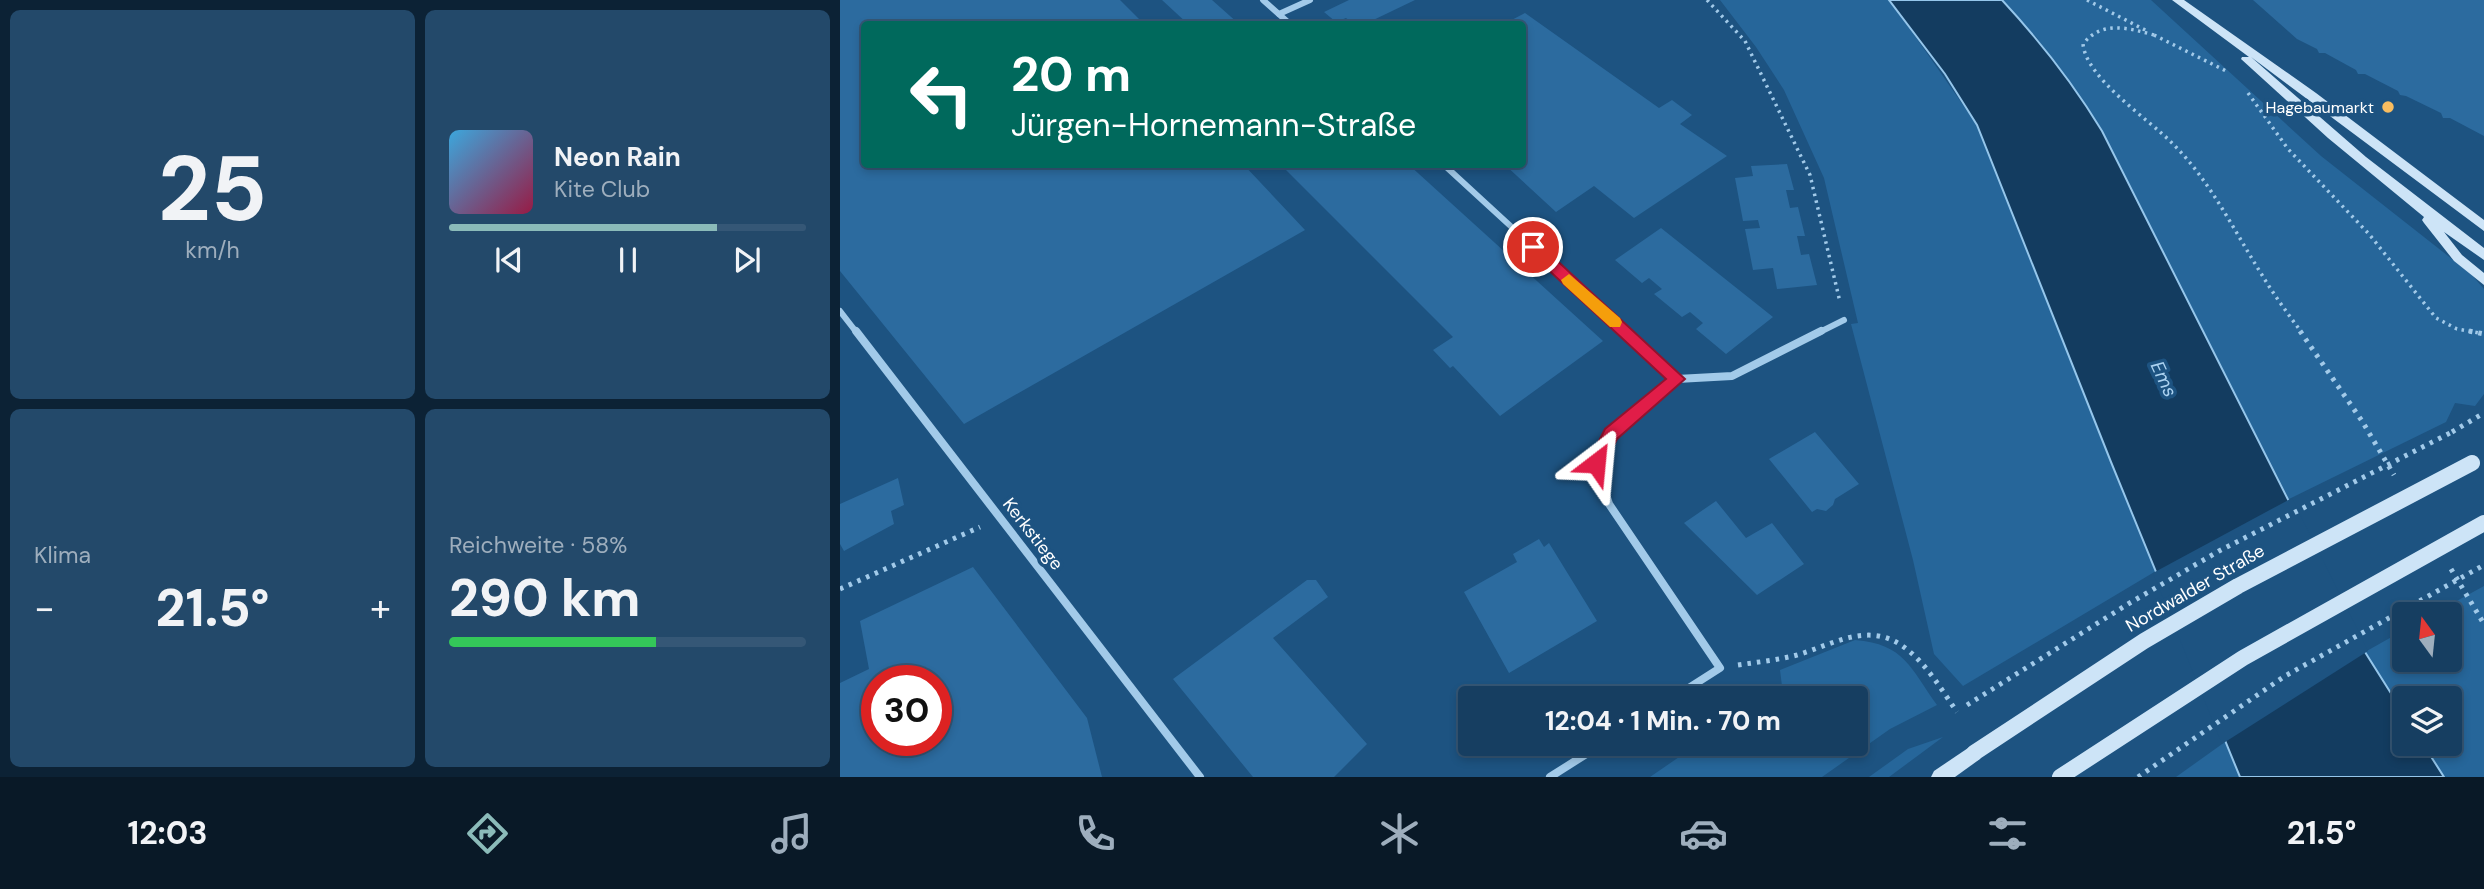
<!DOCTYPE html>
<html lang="de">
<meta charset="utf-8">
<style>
:root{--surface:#163e61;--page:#23496a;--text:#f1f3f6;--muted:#9eaebd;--line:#355776;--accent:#8bbbb9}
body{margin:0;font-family:"DM Sans",sans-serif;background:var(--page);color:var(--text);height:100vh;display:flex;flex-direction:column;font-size:26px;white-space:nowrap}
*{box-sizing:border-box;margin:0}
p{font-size:23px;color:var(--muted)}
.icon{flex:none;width:38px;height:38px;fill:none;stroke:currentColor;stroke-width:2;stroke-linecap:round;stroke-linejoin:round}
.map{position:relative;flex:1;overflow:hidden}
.side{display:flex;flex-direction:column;gap:10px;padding:10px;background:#0c2235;width:840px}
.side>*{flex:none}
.hud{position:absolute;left:21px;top:21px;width:665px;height:147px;border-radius:7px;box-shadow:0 4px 10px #0003,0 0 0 2px var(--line);background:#00695c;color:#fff;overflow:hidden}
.needle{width:46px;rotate:345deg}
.fabs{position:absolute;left:1552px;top:602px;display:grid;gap:14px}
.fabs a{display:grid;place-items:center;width:70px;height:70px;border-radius:7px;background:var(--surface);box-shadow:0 4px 10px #0003,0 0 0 2px var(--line);font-size:35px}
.speed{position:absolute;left:21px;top:665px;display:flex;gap:14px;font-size:35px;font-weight:700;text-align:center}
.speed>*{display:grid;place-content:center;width:91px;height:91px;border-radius:50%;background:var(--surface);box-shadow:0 4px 10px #0003,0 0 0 2px var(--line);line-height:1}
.speed .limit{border:10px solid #d22;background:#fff;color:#111}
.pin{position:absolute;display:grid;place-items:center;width:60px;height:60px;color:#fff;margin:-30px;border:4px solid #fff;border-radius:50%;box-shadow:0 2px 7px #0007}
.me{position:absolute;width:77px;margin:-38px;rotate:29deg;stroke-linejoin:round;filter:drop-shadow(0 0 5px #0008)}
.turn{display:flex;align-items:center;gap:24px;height:147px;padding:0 35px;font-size:32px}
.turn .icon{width:91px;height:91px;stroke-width:2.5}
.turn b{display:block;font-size:49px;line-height:60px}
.big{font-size:52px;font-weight:800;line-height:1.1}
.side .widget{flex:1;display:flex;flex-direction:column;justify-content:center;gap:10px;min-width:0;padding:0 24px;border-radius:10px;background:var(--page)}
.side .dial{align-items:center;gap:0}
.dial b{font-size:91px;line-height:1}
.song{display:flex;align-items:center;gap:21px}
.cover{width:84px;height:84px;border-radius:10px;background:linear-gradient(135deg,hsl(200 70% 55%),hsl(340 70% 35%))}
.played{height:7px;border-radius:4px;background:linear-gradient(90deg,var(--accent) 75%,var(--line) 75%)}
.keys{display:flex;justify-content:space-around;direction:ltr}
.heat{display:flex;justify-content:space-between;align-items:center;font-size:38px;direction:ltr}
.charge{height:10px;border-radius:5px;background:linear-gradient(90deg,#34c759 58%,var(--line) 0)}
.side .tiles{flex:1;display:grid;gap:10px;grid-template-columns:repeat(2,1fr)}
.trip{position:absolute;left:618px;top:686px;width:410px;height:70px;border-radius:7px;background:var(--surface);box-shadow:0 4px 10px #0003,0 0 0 2px var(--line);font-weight:800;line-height:70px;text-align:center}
.dock{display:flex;height:112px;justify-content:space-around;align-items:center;background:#091927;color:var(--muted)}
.dock .icon{width:49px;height:49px}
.dock .on{color:var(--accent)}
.dock b{font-size:32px;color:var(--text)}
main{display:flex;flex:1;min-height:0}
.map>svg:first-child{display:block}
</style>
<main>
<section class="side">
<div class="tiles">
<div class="widget dial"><b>25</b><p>km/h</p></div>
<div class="widget">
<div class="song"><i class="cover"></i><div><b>Neon Rain</b><p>Kite Club</p></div></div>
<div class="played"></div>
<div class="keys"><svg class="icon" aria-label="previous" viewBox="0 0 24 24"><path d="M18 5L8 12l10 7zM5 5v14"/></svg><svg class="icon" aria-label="pause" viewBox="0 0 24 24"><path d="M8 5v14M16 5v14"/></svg><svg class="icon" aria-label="next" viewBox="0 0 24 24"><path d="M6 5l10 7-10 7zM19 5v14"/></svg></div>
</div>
<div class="widget"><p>Klima</p>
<div class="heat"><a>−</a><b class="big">21.5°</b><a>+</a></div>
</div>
<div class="widget"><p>Reichweite · 58%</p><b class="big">290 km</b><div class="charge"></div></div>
</div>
</section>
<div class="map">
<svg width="1644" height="777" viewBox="0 0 1644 777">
<rect width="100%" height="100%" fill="#1d5381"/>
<g fill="#26669a">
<polygon points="880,0 1049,0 1054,6 1137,125 1316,571 1123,686 1094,654 1073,560 1011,324 1018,323 984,178 944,90 916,47"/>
<polygon points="1162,0 1311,0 1481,156 1631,274 1644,289 1644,394 1635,406 1615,403 1606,422 1449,499 1262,131 1197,38"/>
<polygon points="1644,586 1644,777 1604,777 1583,744 1610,744 1610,698 1564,698 1564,714 1525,652 1564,630 1564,660 1610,660 1610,614 1593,614"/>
<path d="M1015,640C1065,644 1070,668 1097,705L1050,729L982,777H810L858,744H1015V698H925L942,686L940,670Z"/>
<polygon points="1103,737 1049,777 1029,777 1068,749"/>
<polygon points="1385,742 1400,777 1336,777"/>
</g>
<path fill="#133c60" stroke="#95c6eb" stroke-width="2" d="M1049,0H1162C1200,41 1233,83 1262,131L1525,652L1564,714V744H1583L1604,777H1400L1271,462L1137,125L1105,74Z"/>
<polygon fill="#1d5381" points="1452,498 1528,651 1382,744 1313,573"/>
<g fill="#2c6b9f" fill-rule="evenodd">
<polygon points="0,0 280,0 304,24 24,24 24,164 403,164 465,230 124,424 0,271"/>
<polygon points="322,0 372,0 399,24 348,24"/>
<polygon points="509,0 575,0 525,24 514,24 506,18 496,22 484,12"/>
<polygon points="1413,0 1644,0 1644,136 1610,118 1603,118 1601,113 1566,96 1560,95 1558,91 1525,74 1518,74 1516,70 1485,53 1479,53 1477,49 1457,39"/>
<polygon points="685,13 819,108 832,100 852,115 840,124 887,156 794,218 754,186 716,212 664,164 682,164 682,24 664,24"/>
<polygon points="440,164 568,164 763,341 660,416 613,366 610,368 593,350 613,337"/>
<polygon points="947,164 954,190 946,190 950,208 958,207 965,236 957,236 961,255 969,254 977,285 937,289 933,268 913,270 905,229 920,228 918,220 903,221 895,178 913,176 911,166"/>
<polygon points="821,228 933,317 886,354 856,329 863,323 850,312 842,317 814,294 822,289 809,278 802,283 775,260"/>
<polygon points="975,432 1019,484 995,499 993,505 986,511 977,509 972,512 929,459"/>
<polygon points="58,478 64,505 51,511 54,524 4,551 0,544 0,504"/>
<polygon points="876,501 906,538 932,523 964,564 917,595 844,523"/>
<polygon points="699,539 704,547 709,543 757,621 669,673 624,592 677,562 673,554"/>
<path d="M133,567L247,718L262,777H0V683L29,669L20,621ZM37,681H96V740H37Z"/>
<polygon points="467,580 476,580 488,597 433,638 527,744 494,777 413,777 333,679"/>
</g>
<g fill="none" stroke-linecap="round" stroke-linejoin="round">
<g stroke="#a2cae9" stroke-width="3.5" stroke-dasharray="2.5 4.5" stroke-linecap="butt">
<polyline points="867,0 905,41 970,175 1000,302"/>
<polyline points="1247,0 1307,31"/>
<path d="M1314,35C1288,28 1262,20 1243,44C1246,78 1307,118 1331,142C1370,180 1393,229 1422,275C1434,295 1448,314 1462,333"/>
<polyline points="1314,35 1388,72"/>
<polyline points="1408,93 1448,149 1529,234 1596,318 1617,329 1639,333"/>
</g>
<g stroke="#a2cae9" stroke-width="5" stroke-dasharray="3.5 6" stroke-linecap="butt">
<polyline points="1460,331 1522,421 1554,475"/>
<polyline points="1629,331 1644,334"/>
<polyline points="1612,432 1644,413"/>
<polyline points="1611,569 1644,624"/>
<polyline points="0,589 140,527"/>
<path d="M898,665C918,662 938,660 957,655C992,645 1026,622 1061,645C1085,661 1101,689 1117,712"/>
</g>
<g stroke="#a2cae9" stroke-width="6">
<polyline points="423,0 450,24"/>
<polyline points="439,14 470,0"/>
<polyline points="603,164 787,333"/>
<polyline points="0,311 17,333"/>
<polyline points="978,333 1004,320"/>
</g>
<g stroke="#a2cae9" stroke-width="8">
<polyline points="16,331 360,777"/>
<polyline points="785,331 837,379 771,434 756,463 769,504 880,668 833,698"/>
<polyline points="837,379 892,376 981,331"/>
<polyline points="710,777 762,744"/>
</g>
<g fill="#cde4f7" fill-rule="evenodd">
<polygon points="1332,0 1344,0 1476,93 1644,220 1644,231 1411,57 1526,157 1644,248 1644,260 1604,232 1622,255 1644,273 1644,285 1614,261 1584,223 1582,220 1584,217 1488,138 1401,59 1402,57 1409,57"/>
<polygon points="1134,744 1140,747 1143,753 1140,759 1115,777 1091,777 1094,771"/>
</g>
<g stroke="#a2cae9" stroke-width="5" stroke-dasharray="3.5 6" stroke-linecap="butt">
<polyline points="1127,705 1288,604 1379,551 1612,432"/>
<polyline points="1298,777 1445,676 1644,565"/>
</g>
<g stroke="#cde4f7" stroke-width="16">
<polyline points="1134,753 1304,641 1398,586 1632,463"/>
<polyline points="1220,777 1403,658 1644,523"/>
</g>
</g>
<polygon fill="#e11d48" stroke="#92132f" stroke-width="2" points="693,241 698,243 845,379 777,439 762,468 756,470 750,468 748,463 765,429 826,379 688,251 686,247"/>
<polygon fill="#f59e0b" points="729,274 780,318 782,322 780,327 770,327 723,284 721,280"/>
<circle fill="#f9bd60" stroke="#1d5381" stroke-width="2.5" cx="1548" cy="107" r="7"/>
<g text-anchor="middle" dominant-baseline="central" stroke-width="7" stroke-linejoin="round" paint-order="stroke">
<g font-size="16" fill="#fff" stroke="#1d5381" text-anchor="end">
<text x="1534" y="107">Hagebaumarkt</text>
</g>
<g font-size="18" fill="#fff" stroke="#1d5381">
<text transform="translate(193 534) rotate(52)">Kerkstiege</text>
<text transform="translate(1355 588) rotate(-30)">Nordwalder Straße</text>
</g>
<g font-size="19" font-style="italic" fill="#add3f1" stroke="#1d5381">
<text transform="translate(1324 379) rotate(65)">Ems</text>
</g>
</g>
</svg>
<div class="fabs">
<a><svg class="needle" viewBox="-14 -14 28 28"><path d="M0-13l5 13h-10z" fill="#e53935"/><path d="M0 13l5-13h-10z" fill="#9eaebd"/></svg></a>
<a><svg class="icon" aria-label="layers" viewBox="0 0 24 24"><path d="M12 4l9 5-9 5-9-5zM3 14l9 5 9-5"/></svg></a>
</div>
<div class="speed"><div class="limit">30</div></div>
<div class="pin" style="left:693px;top:247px;background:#d93025"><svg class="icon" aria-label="arrive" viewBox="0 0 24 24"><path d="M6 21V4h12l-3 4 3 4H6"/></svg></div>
<svg class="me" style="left:756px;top:463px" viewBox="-20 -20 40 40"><path d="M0-17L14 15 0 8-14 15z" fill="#e11d48" stroke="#fff" stroke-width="4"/></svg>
<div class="trip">12:04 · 1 Min. · 70 m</div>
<div class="hud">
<div class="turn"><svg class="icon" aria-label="left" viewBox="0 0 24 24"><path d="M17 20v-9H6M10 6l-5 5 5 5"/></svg><div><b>20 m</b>Jürgen-Hornemann-Straße</div></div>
</div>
</div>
</main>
<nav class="dock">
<b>12:03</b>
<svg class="icon on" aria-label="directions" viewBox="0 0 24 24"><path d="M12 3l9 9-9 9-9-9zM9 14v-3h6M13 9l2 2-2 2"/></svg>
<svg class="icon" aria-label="music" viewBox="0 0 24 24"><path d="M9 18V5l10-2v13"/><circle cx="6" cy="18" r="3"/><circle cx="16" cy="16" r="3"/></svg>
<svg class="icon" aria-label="phone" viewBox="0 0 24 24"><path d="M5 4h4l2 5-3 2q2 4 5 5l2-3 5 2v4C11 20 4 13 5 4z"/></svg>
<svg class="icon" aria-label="climate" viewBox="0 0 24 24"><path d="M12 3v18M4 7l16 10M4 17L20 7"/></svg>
<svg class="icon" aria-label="car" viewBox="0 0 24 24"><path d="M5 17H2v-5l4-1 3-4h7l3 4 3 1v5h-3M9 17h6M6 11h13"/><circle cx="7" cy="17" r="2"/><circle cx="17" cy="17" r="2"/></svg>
<svg class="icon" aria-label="filters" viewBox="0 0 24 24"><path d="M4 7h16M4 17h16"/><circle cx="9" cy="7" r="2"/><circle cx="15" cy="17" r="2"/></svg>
<b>21.5°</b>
</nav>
